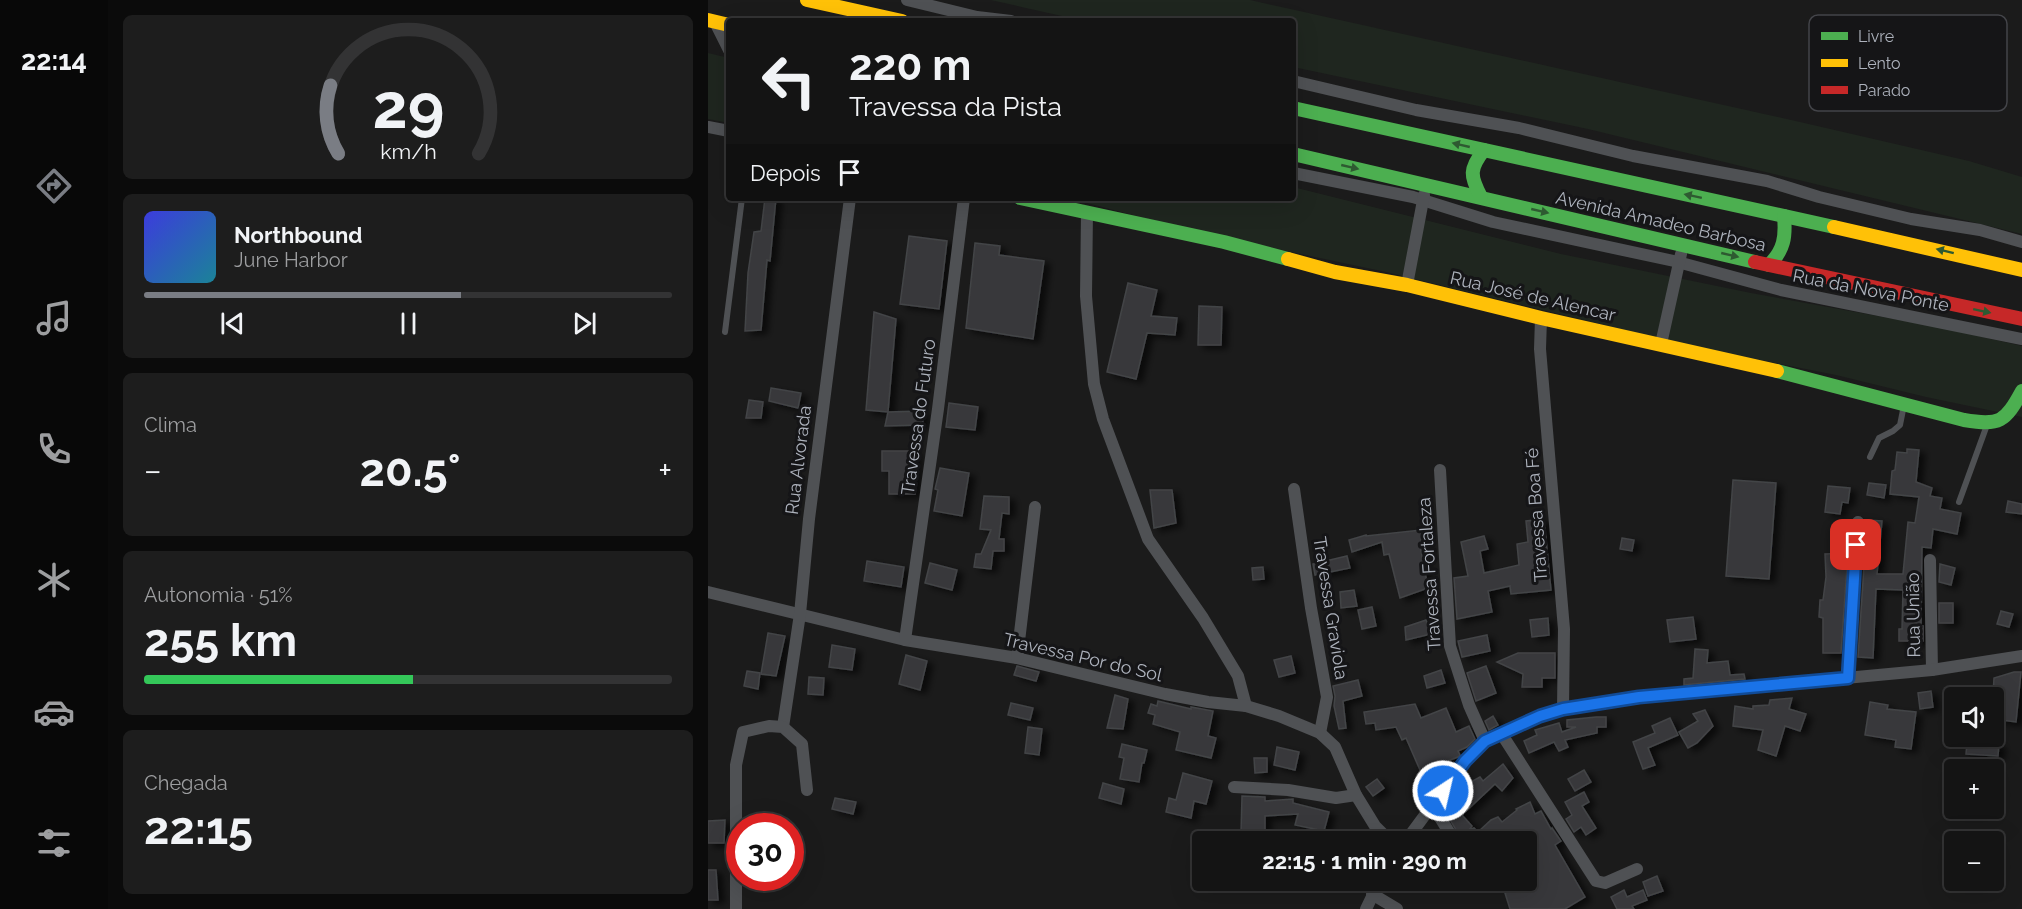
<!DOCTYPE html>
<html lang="pt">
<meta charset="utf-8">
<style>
:root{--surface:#141414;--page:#1d1d1d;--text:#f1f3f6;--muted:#9d9ea0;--line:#333334;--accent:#7a7d84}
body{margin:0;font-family:Raleway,sans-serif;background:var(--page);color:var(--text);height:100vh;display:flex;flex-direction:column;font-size:22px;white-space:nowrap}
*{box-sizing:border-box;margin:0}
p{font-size:20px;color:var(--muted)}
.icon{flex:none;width:33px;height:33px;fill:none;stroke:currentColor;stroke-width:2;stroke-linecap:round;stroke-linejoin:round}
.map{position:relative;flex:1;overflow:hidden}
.drawer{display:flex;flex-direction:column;gap:15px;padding:15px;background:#0b0b0b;width:600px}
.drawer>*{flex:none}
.top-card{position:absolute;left:18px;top:18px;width:570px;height:183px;border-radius:6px;box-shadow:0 6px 24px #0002,0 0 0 2px var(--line);background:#141414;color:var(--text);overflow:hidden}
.buttons{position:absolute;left:1236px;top:687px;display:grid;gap:12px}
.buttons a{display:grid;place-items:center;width:60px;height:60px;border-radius:6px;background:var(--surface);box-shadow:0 6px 24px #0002,0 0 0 2px var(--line);font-size:30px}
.speed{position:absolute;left:18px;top:813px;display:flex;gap:12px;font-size:30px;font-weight:700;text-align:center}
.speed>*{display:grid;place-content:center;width:78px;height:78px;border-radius:50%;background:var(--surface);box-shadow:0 6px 24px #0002,0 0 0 2px var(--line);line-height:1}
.speed .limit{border:9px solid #d22;background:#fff;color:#111}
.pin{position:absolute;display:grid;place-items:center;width:51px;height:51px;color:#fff;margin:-26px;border-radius:12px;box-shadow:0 3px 9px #0006}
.me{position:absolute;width:66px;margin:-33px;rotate:35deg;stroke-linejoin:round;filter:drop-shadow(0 0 4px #0008)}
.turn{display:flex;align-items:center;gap:21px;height:126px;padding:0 24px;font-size:27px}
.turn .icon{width:78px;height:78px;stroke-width:2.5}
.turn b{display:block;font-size:42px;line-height:51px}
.then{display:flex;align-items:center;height:57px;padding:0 24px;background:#0003;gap:12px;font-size:22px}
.big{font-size:45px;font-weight:700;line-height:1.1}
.drawer .card{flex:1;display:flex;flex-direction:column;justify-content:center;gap:9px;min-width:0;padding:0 21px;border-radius:9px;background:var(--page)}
.drawer .dial{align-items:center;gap:0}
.dial svg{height:156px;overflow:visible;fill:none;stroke:var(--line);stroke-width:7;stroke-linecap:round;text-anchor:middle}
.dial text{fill:var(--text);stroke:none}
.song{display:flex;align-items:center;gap:18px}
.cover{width:72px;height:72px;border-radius:9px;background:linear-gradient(135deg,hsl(240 70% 55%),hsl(190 70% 35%))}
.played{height:6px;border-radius:3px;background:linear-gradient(90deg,var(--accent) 60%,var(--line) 60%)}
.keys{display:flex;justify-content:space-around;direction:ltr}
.heat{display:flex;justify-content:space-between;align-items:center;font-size:33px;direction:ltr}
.charge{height:9px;border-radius:4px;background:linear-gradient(90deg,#34c759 51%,var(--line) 0)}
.trip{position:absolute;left:484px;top:831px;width:345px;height:60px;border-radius:6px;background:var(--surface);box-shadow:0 6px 24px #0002,0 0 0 2px var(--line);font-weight:700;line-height:60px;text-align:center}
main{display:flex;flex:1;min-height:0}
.menu{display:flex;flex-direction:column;width:108px;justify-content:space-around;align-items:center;background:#080808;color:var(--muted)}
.menu .icon{width:42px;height:42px}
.menu .selected{color:var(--accent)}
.menu b{font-size:27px;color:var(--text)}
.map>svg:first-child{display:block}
</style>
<main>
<nav class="menu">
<b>22:14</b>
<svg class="icon selected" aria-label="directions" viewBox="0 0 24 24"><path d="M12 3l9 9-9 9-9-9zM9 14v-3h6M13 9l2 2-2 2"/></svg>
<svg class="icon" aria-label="music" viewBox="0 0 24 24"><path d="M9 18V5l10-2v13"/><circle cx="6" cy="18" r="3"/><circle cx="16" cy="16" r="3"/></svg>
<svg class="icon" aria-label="phone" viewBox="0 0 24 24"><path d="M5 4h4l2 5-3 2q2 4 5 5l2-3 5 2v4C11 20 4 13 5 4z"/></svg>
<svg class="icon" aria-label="climate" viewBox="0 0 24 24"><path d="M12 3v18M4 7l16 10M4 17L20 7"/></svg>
<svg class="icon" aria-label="car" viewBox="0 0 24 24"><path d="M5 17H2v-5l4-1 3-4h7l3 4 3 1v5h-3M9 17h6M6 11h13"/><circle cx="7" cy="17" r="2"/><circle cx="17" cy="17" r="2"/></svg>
<svg class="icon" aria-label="filters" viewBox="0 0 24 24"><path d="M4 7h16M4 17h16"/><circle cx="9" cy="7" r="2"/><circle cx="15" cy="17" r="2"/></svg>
</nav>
<section class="drawer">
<div class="card dial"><svg viewBox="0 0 100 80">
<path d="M14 69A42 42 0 1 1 86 69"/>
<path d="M14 69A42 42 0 0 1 10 34" stroke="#7a7d84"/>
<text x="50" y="56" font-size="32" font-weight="700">29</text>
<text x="50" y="72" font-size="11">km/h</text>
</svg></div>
<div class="card">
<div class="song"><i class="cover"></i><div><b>Northbound</b><p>June Harbor</p></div></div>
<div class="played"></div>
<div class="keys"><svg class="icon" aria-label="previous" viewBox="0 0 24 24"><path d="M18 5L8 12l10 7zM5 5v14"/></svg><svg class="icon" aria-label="pause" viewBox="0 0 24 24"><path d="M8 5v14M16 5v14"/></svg><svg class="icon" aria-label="next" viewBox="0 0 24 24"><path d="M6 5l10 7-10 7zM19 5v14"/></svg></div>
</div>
<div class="card"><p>Clima</p>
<div class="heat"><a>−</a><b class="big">20.5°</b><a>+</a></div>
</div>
<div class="card"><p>Autonomia · 51%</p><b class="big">255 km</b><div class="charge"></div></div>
<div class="card"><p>Chegada</p><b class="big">22:15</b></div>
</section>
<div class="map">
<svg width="1314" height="909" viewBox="0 0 1314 909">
<defs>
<filter id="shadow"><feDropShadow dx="6" dy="3.5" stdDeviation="3" flood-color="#0009"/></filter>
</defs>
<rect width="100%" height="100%" fill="#1b1b1b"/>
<g fill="#1f261f">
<polygon points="283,0 542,0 1092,122 1261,161 1314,177 1314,234 880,129 585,67 585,21 376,21"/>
<polygon points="0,53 21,58 21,123 0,119"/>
<polygon points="585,187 853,254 1043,293 1236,328 1314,346 1314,417 1218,397 1128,375 982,346 678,272 489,232 360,198 585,198"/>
</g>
<g fill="#39393b" stroke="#434447" stroke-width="1.5" filter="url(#shadow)">
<polygon points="57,198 68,198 62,261 59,260 53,330 37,331 40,273 46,232 53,231"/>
<polygon points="201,236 239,241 231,309 192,304"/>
<polygon points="267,243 292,246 291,255 336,261 325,339 258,328"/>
<polygon points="420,283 449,290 443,316 469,318 467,335 439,333 428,379 399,372"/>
<polygon points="491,306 514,307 513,345 490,345"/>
<polygon points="166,312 188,319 180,412 158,410"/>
<polygon points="63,388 93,393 90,408 61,401"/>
<polygon points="41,400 55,402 53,418 38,418"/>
<polygon points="241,403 270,407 267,430 238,427"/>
<polygon points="214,411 215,425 177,426 180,412"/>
<polygon points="1199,449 1211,450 1208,482 1224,488 1222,496 1234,498 1232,509 1253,513 1249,534 1225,529 1223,548 1214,547 1213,626 1215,626 1215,641 1191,641 1191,629 1194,629 1195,590 1168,589 1165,658 1150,657 1159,520 1174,521 1169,574 1195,574 1200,522 1207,523 1211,497 1182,494 1184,471 1187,470 1189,452 1199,453"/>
<polygon points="174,451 207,451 207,494 181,494 181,471 174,471"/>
<polygon points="232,468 261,473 254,516 226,511 230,490 227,489"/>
<polygon points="1025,480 1068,483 1061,579 1018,576"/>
<polygon points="1161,483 1178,485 1176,498 1159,495"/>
<polygon points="1120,486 1142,488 1140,503 1134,502 1132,514 1117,512"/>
<polygon points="442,490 464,490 468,523 446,528"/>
<polygon points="276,496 301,497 301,514 294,513 291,539 296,539 296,551 285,551 283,569 266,567 268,554 273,554 283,530 272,529"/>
<polygon points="1300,501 1314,504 1314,514 1298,512"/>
<polygon points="836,519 843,590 803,594 802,586 780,591 784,612 749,619 746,578 760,576 753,542 776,536 780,549 772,551 776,573 811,565 809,544 820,542 818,521"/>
<polygon points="713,530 716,550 713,550 720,588 692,598 681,554 676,555 674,542 644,552 641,540 658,535 658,536"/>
<polygon points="914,538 926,540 924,551 912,549"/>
<polygon points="1140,553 1133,653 1115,653 1115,618 1111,617 1112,600 1115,600 1118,577 1117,554"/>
<polygon points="639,556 642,568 607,575 605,564"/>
<polygon points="159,561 196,567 193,587 156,581"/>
<polygon points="222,563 249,570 244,590 217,583"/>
<polygon points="1232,564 1247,568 1243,585 1231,582"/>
<polygon points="555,567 556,579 545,580 544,568"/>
<polygon points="646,590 649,606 633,608 632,592"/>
<rect x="1231" y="603" width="14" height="20"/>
<polygon points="664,607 668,626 654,629 650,610"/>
<polygon points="1293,611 1305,614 1301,627 1289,624"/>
<polygon points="985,617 988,639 962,642 959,620"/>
<polygon points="840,618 841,635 824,637 822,620"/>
<polygon points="718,620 723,634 698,640 697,627"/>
<polygon points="60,633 77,636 68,676 53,674"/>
<polygon points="779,635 782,651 754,657 750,641"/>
<polygon points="124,645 147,649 144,670 121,667"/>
<polygon points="987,649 1000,650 999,663 1020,661 1022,675 1036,674 1037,679 976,685 976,679 985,678"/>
<polygon points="810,653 847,653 847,678 834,678 834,687 814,687 815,674 789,662"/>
<polygon points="198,655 219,661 212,690 191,684"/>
<polygon points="583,656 587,673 571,677 566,660"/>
<polygon points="309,666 331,672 328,681 306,675"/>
<polygon points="778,666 788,693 768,701 759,673"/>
<polygon points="733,670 737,683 719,688 716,676"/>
<polygon points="39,671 52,673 50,689 36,686"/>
<polygon points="1306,672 1313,672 1308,722 1286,719 1288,695 1285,695 1286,678"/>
<polygon points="101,677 116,678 115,695 100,694"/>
<polygon points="650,680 654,696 635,701 638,728 631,729 626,706 627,696 625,686"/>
<polygon points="1223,691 1225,707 1212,709 1210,693"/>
<polygon points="407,695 420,699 415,729 399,728"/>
<polygon points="1084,698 1081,709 1098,714 1092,731 1077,726 1068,756 1050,750 1055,730 1025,726 1027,706 1045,709 1045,706 1061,705 1062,700"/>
<polygon points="450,701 483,709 483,707 505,711 500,736 508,738 503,758 468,750 472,732 445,724 447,715 440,713 443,704 449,706"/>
<polygon points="1162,702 1180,705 1179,709 1208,712 1203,749 1187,747 1188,740 1157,735"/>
<polygon points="303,703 325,708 322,720 300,715"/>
<polygon points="707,704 713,718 738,708 748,732 761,726 767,739 759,747 750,751 752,755 750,757 732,764 734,768 715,777 698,738 694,740 688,727 668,730 667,723 658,724 656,712"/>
<polygon points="997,710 1005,726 989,743 980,748 971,732 990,721 985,714"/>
<polygon points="785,716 790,725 781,730 777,721"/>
<polygon points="888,717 898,717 898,727 889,727 889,733 857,740 860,747 851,751 846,742 821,753 816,741 829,735 827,730 851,723 854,732 868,727 859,727 859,720"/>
<polygon points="962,718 970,735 940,748 947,765 935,769 925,742 947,733 944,726"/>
<polygon points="320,727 334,729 331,755 317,753"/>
<polygon points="1259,742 1291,744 1290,756 1258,754"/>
<polygon points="414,744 439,750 436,763 434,763 431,782 412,779 416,758 411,757"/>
<polygon points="569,747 591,752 587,770 566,765"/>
<polygon points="546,758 559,758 559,772 547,773"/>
<polygon points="795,764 805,778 794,791 787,784 754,815 764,826 761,830 766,828 770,832 783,820 790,817 794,822 809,810 808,809 822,802 827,814 833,811 843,829 844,828 853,841 847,845 877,897 857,909 802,909 797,893 812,885 810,880 819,880 819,842 755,842 734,806 757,785 772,777 775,781"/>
<polygon points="876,770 883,782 867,791 860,779"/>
<polygon points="475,773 504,781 498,804 486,801 483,818 458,812 461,798 468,800"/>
<polygon points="669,779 676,788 665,796 658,787"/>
<polygon points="395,783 416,789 413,804 391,798"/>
<polygon points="876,792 881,802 874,806 888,828 878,835 873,827 866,832 858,819 864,815 857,802"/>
<polygon points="534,796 557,797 557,801 585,799 585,803 621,812 616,831 587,825 590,814 557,816 557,833 533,833"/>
<polygon points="127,798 148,802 145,814 124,809"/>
<polygon points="17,820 16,843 0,843 0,821"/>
<polygon points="0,870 8,870 10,900 0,900"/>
<polygon points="949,876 955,891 940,896 935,882"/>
<polygon points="916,890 919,897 935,890 939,900 924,906 926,909 909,909 903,897"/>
</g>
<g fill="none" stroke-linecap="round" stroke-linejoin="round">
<g stroke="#4f5154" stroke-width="6">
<polyline points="17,332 34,198"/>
<polyline points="1162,457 1171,438 1185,431 1192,425 1196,405"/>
<polyline points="1251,502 1279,425"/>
</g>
<g stroke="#4f5154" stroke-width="12">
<polyline points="199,0 269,17 303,21"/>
<polyline points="7,22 21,50"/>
<polyline points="585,81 708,110 811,128 925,156 1059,181 1111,197 1203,219 1272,230 1314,242"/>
<polyline points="0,127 21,131"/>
<polyline points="585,173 705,197 785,222 966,261 1073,290 1314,339"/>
<polyline points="379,212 378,296 386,384 395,419 440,539 495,618 530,676 538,706"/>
<polyline points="699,285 716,195"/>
<polyline points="833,318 832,349 856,629 855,709"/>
<polyline points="953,344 973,254"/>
<polyline points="732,470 742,646 761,705 777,741"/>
<polyline points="586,489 603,608 619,697 612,733"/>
<polyline points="1222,560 1224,670"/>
<polyline points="0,592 197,640 309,658 457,694 500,702 538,706 571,716 612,733 627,747 648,795 667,826 683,842"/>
<polyline points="197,640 230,409 256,198"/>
<polyline points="309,658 327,507"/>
<polyline points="1140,678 1150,522"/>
<polyline points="75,727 92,614 101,519 142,198"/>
<polyline points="793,733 888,881 897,883 929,869"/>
<polyline points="526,787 580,790 628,798 648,795"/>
<polyline points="725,806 747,842"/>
<polyline points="697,842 757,761 777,741 832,716 855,709 931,697 1224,670 1314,656"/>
<polyline points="664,894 689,909"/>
<polyline points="28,909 28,765 35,732 61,726 75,727 94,744 99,790"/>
<polyline points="658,909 672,880"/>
</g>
<g stroke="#4caf50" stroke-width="14">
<polyline points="585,108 1126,227"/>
<polyline points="585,154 1047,262"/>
<path d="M773,197C762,176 761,169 776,150"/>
<polyline points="312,198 516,242 580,259"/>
<path d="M1061,265C1076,250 1078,237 1076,216"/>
<path d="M1069,371L1256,420C1292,426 1297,422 1314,391"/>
</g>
<g stroke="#ffc107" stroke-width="14">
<polyline points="99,0 194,21"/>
<polyline points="0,20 21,25"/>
<polyline points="1126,227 1314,270"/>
<polyline points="580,259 627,272 699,285 833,318 1069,371"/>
</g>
<polyline stroke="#c62828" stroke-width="14" points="1047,262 1314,319"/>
</g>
<defs><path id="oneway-solid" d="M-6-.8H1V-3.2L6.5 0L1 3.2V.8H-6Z" transform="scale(1.5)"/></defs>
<g fill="#2e5a31">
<use href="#oneway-solid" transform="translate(753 145) rotate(-167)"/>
<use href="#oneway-solid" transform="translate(642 167) rotate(13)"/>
<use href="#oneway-solid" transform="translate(985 196) rotate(-168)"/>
<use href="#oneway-solid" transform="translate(832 211) rotate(13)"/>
<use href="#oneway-solid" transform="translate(1237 251) rotate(-166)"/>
<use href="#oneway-solid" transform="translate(1022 255) rotate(13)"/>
<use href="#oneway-solid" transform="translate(1274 311) rotate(12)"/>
</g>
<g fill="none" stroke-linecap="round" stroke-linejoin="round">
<defs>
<polyline id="route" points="735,791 757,761 777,741 832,716 855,709 931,697 1140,678 1148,545"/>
</defs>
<use href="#route" stroke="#114b97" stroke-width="15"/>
<use href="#route" stroke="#1a73e8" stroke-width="10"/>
</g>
<g text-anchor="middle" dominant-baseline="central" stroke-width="6" stroke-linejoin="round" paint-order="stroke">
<g font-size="18" fill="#adb2bc" stroke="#151517">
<text transform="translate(953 221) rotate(13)">Avenida Amadeo Barbosa</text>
<text transform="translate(1163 290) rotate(11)">Rua da Nova Ponte</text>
<text transform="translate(825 296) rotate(13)">Rua José de Alencar</text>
<text transform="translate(210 417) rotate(-82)">Travessa do Futuro</text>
<text transform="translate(90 460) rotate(-83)">Rua Alvorada</text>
<text transform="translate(828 515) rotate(-94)">Travessa Boa Fé</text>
<text transform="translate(721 574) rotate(-94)">Travessa Fortaleza</text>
<text transform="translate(623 608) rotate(81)">Travessa Graviola</text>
<text transform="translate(1205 615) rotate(-91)">Rua União</text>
<text transform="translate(375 657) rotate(13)">Travessa Por do Sol</text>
</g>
</g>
<rect x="1101" y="15" width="198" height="96" rx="9" fill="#151517" stroke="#434449" stroke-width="1.5"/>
<rect x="1113" y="32" width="27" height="8" fill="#4caf50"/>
<rect x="1113" y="59" width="27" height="8" fill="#ffc107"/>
<rect x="1113" y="86" width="27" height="8" fill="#c62828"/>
<g font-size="16" fill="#adb2bc">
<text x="1150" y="42">Livre</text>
<text x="1150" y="69">Lento</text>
<text x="1150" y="96">Parado</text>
</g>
</svg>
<div class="buttons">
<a><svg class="icon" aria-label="sound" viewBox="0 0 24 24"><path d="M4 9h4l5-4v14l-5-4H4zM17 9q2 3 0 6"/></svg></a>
<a>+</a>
<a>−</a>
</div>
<div class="speed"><div class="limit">30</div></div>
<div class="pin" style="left:1148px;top:545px;background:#d93025"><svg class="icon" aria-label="arrive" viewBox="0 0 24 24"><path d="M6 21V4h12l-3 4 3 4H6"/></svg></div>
<svg class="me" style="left:735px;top:791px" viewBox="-20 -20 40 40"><circle r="17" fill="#1a73e8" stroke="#fff" stroke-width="3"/><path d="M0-11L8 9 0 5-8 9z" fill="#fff"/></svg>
<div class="trip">22:15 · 1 min · 290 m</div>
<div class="top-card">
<div class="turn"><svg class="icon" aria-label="left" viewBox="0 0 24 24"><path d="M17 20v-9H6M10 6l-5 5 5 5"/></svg><div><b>220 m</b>Travessa da Pista</div></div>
<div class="then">Depois<svg class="icon" aria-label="arrive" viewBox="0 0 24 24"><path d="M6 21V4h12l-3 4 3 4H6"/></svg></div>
</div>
</div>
</main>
